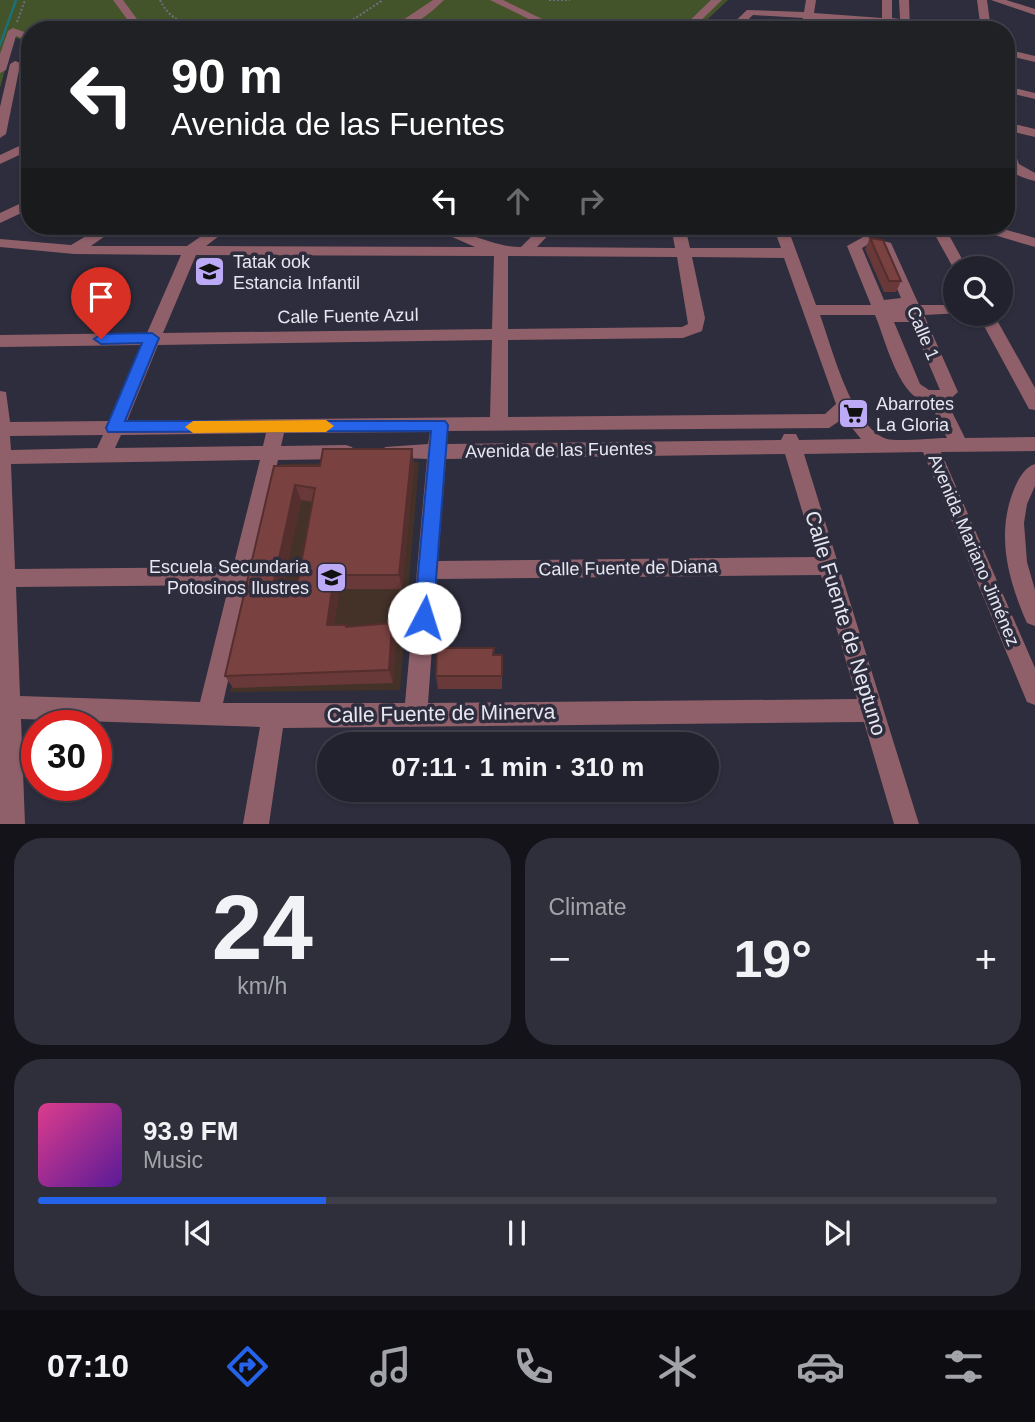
<!DOCTYPE html>
<meta charset="utf-8">
<style>
:root{--surface:#22222e;--page:#2e2f3a;--text:#f1f3f6;--muted:#a2a4aa;--line:#3f3f4a;--accent:#2563eb}
body{margin:0;font-family:Helvetica,sans-serif;background:var(--page);color:var(--text);height:100vh;display:flex;flex-direction:column;font-size:26px;white-space:nowrap}
*{box-sizing:border-box;margin:0}
p{font-size:23px;color:var(--muted)}
.icon{flex:none;width:38px;height:38px;fill:none;stroke:currentColor;stroke-width:2;stroke-linecap:round;stroke-linejoin:round}
.map{position:relative;height:824px;overflow:hidden}
.drawer{display:flex;flex-direction:column;gap:14px;padding:14px;background:#131319;flex:1}
.drawer>*{flex:none}
.guide{position:absolute;left:21px;top:21px;width:994px;height:214px;border-radius:28px;box-shadow:0 2px 5px #0004,0 0 0 2px var(--line);background:#202124;color:#fff;overflow:hidden}
.controls{position:absolute;left:943px;top:256px;display:grid;gap:14px}
.controls a{display:grid;place-items:center;width:70px;height:70px;border-radius:50%;background:var(--surface);box-shadow:0 2px 5px #0004,0 0 0 2px var(--line);font-size:35px}
.speed{position:absolute;left:21px;top:710px;display:flex;gap:14px;font-size:35px;font-weight:700;text-align:center}
.speed>*{display:grid;place-content:center;width:91px;height:91px;border-radius:50%;background:var(--surface);box-shadow:0 2px 5px #0004,0 0 0 2px var(--line);line-height:1}
.speed .limit{border:10px solid #d22;background:#fff;color:#111}
.pin{position:absolute;display:grid;place-items:center;width:60px;height:60px;color:#fff;margin:-72px -30px;border-radius:50% 50% 50% 0;rotate:-45deg;box-shadow:0 0 7px #0007}
.pin .icon{rotate:45deg}
.me{position:absolute;width:77px;margin:-38px;rotate:5deg;stroke-linejoin:round;filter:drop-shadow(0 0 5px #0008)}
.turn{display:flex;align-items:center;gap:24px;height:147px;padding:0 35px;font-size:32px}
.turn .icon{width:91px;height:91px;stroke-width:2.5}
.turn b{display:block;font-size:49px;line-height:60px}
.lanes{display:flex;align-items:center;height:66px;padding:0 35px;background:#0003;justify-content:center;gap:35px;direction:ltr}
.lanes .off{opacity:.35}
.big{font-size:52px;font-weight:700;line-height:1.1}
.drawer .tile{flex:1;display:flex;flex-direction:column;justify-content:center;gap:10px;min-width:0;padding:0 24px;border-radius:28px;background:var(--page)}
.drawer .dial{align-items:center;gap:0}
.dial b{font-size:91px;line-height:1}
.song{display:flex;align-items:center;gap:21px}
.cover{width:84px;height:84px;border-radius:10px;background:linear-gradient(135deg,hsl(330 70% 55%),hsl(270 70% 35%))}
.played{height:7px;border-radius:4px;background:linear-gradient(90deg,var(--accent) 30%,var(--line) 30%)}
.keys{display:flex;justify-content:space-around;direction:ltr}
.heat{display:flex;justify-content:space-between;align-items:center;font-size:38px;direction:ltr}
.drawer .tiles{flex:1;display:grid;gap:14px;grid-template-columns:1fr 1fr}
.tile:last-child{grid-column:span 2}
.trip{position:absolute;left:317px;top:732px;width:402px;height:70px;border-radius:35px;background:var(--surface);box-shadow:0 2px 5px #0004,0 0 0 2px var(--line);font-weight:700;line-height:70px;text-align:center}
.tabs{display:flex;height:112px;justify-content:space-around;align-items:center;background:#0e0e12;color:var(--muted)}
.tabs .icon{width:49px;height:49px}
.tabs .active{color:var(--accent)}
.tabs b{font-size:32px;color:var(--text)}
.map>svg:first-child{display:block}
</style>
<div class="map">
<svg width="1035" height="824" viewBox="0 0 1035 824">
<rect width="100%" height="100%" fill="#2d2d3d"/>
<polygon fill="#443229" points="419,462 400,690 230,692 281,464"/>
<polygon fill="#44542a" points="0,0 728,0 696,30 30,30 30,43 14,37 0,88"/>
<g fill="none" stroke-linecap="round" stroke-linejoin="round">
<polyline stroke="#1d7075" stroke-width="2.5" points="0,45 16,0"/>
<g stroke="#6f6f7d" stroke-width="2" stroke-dasharray="2 2" stroke-linecap="butt">
<path d="M160,0C169,19 185,25 204,30"/>
<polyline points="549,0 570,0"/>
<polyline points="17,22 25,0"/>
<polyline points="327,30 351,21 383,0"/>
</g>
<g fill="#8f6069" fill-rule="evenodd">
<polygon points="113,0 123,0 145,30 135,30"/>
<path d="M433,0H444C429,15 410,30 388,30Z"/>
<polygon points="490,0 503,0 565,30 551,30"/>
<polygon points="711,0 722,0 691,30 680,30"/>
<polygon points="806,0 816,0 814,13 882,18 882,0 892,0 892,18 900,19 899,0 909,0 910,30 900,30 900,25 892,24 892,30 882,30 882,24 813,19 811,30 801,30 803,18 753,15 737,30 726,30 747,10 804,12"/>
<polygon points="977,0 987,0 991,30 981,30"/>
<polygon points="991,0 1006,0 1035,9 1035,15"/>
<polygon points="13,28 30,34 30,41 16,36 6,70 0,73 0,54 8,31"/>
<polygon points="1006,49 1035,56 1035,62 1006,55"/>
<polygon points="15,61 30,66 30,73 19,70 6,134 0,138 0,107 10,64"/>
<polygon points="1006,86 1035,93 1035,99 1006,92"/>
<polygon points="1006,122 1035,129 1035,137 1006,130"/>
<polygon points="30,141 30,150 0,164 0,155"/>
<path d="M1006,141L1012,145L1019,164L1035,173V181C1007,174 1006,168 1006,141Z"/>
<polygon points="30,199 30,209 0,223 0,213"/>
<path d="M103,226H119L91,246H187L216,226H232L206,246L475,247L427,226C460,225 488,247 521,247L542,226H557L537,247L675,248L671,226H685L690,248H781L773,226H787L816,305H871L847,246L865,236L891,243L919,305H956V313H962L924,315L958,392L947,402L965,438L1035,437V451L941,452L1035,668V705L1027,702L923,452L804,454L919,824H894L864,722L283,728L269,824H243L260,727L21,719L25,824H0V391L6,392L10,422L109,421L142,345L0,347V335L147,333L181,255L74,254L0,247V239L71,245ZM867,245L880,249L901,298L884,300L862,248ZM196,255L494,256L492,329L163,333ZM508,256L677,257L688,324L682,327L508,329ZM692,257L784,258L836,404L825,414L508,417V340L683,338L702,331L705,318ZM820,315H875C886,341 899,400 930,403L947,438C934,438 897,442 887,439C851,427 832,347 820,315ZM894,322H911L940,390H929L920,384ZM492,340L490,417L127,421L158,345ZM844,418L861,439L799,440L796,434H784L781,440L447,444V431L829,428ZM430,432L428,444L385,447L382,452L385,457L427,459L405,703H223L278,460L346,459L352,457L355,452L352,447L346,445L281,446L284,433ZM266,433L263,446L115,448L121,435ZM103,435L97,448L11,450L10,436ZM785,454L816,557L438,561L446,459ZM260,460L233,567L15,569L11,464ZM821,575L857,699L428,703L437,579ZM229,585L200,702L20,696L16,587Z"/>
<polygon points="930,226 944,226 967,268 956,268 955,271"/>
<polygon points="972,226 993,226 1035,238 1035,247 974,229"/>
<polygon points="977,313 993,313 1035,388 1035,410 1029,409"/>
<path d="M1035,464V486L1027,504L1024,523L1027,562L1035,590V626L1027,623C1008,580 995,533 1015,487C1019,478 1025,467 1035,464Z"/>
</g>
</g>
<g fill="#683938" fill-rule="evenodd">
<polygon points="870,238 901,281 896,292 884,292 865,249"/>
<path d="M412,449L414,464L402,589H339L334,625L396,637L393,683L233,688L225,676L274,466H320ZM301,500L313,502L297,586H283Z"/>
<polygon points="494,648 494,655 502,655 502,689 438,689 436,676"/>
</g>
<g fill="#552e2e">
<polygon points="412,449 414,464 402,589 399,575"/>
<polygon points="295,485 301,500 280,600 273,586"/>
<polygon points="334,575 339,589 332,639 327,625"/>
<polygon points="392,623 396,637 393,683 389,670"/>
</g>
<g fill="#794241" stroke="#552e2e" stroke-width="2" fill-rule="evenodd">
<polygon points="870,238 883,240 901,281 889,281"/>
<path d="M323,449H412L399,575H334L327,625H346V627L392,623L389,670L225,676L274,466H320ZM295,485L315,488L297,586H273Z"/>
<polygon points="437,648 494,648 493,655 502,655 502,676 436,676"/>
</g>
<polygon fill="#2563eb" stroke="#184099" stroke-width="2" points="152,333 159,338 125,421 445,421 448,425 433,618 431,624 424,627 417,624 414,618 431,431 108,432 106,428 142,343 101,344 94,339 101,334"/>
<polygon fill="#f59e0b" points="326,420 334,426 326,432 193,433 185,427 193,421"/>
<defs>
<symbol id="school-square" viewBox="-11 -11 22 22"><rect x="-9" y="-9" width="18" height="18" rx="4" fill="#bcaaf6" stroke="#2d2d3d"/><path d="M0-5L7-2L0 1L-7-2ZM-4 1L0 2.5L4 1V4Q0 6-4 4Z" fill="#111"/></symbol>
<symbol id="supermarket-square" viewBox="-11 -11 22 22"><rect x="-9" y="-9" width="18" height="18" rx="4" fill="#bcaaf6" stroke="#2d2d3d"/><path d="M-6-5.5h2.5l.6 2H6L4.5 2H-2.5L-4.4-4H-6ZM-1.5 3.2a1.3 1.3 0 1 0 .1 0ZM3 3.2a1.3 1.3 0 1 0 .1 0Z" fill="#111"/></symbol>
</defs>
<g fill-rule="evenodd">
<use href="#school-square" x="192" y="254" width="35" height="35"/>
<use href="#supermarket-square" x="836" y="396" width="35" height="35"/>
<use href="#school-square" x="314" y="560" width="35" height="35"/>
</g>
<g text-anchor="middle" dominant-baseline="central" stroke-width="7" stroke-linejoin="round" paint-order="stroke">
<g font-size="18" fill="#e7e7f2" stroke="#2d2d3d" text-anchor="start">
<text x="233" y="262">Tatak ook<tspan x="233" dy="21">Estancia Infantil</tspan></text>
<text x="876" y="404">Abarrotes<tspan x="876" dy="21">La Gloria</tspan></text>
<text x="309" y="567" text-anchor="end">Escuela Secundaria<tspan x="309" dy="21">Potosinos Ilustres</tspan></text>
</g>
<g font-size="18" fill="#e7e7f2" stroke="#2d2d3d">
<text transform="translate(348 316) rotate(-1)">Calle Fuente Azul</text>
<text transform="translate(923 333) rotate(67)">Calle 1</text>
<text transform="translate(559 450) rotate(-1)">Avenida de las Fuentes</text>
<text transform="translate(974 550) rotate(67)">Avenida Mariano Jiménez</text>
<text transform="translate(628 568) rotate(-1)">Calle Fuente de Diana</text>
</g>
<g font-size="21" fill="#e7e7f2" stroke="#2d2d3d">
<text transform="translate(846 623) rotate(73)">Calle Fuente de Neptuno</text>
<text transform="translate(441 713) rotate(-1)">Calle Fuente de Minerva</text>
</g>
</g>
</svg>
<div class="controls">
<a><svg class="icon" aria-label="search" viewBox="0 0 24 24"><circle cx="10" cy="10" r="6"/><path d="M15 15l6 6"/></svg></a>
</div>
<div class="speed"><div class="limit">30</div></div>
<div class="pin" style="left:101px;top:339px;background:#d93025"><svg class="icon" aria-label="arrive" viewBox="0 0 24 24"><path d="M6 21V4h12l-3 4 3 4H6"/></svg></div>
<svg class="me" style="left:424px;top:618px" viewBox="-20 -20 40 40"><circle r="19" fill="#fff"/><path d="M0-13L10 11 0 6-10 11z" fill="#2563eb"/></svg>
<div class="trip">07:11 · 1 min · 310 m</div>
<div class="guide">
<div class="turn"><svg class="icon" aria-label="left" viewBox="0 0 24 24"><path d="M17 20v-9H6M10 6l-5 5 5 5"/></svg><div><b>90 m</b>Avenida de las Fuentes</div></div>
<div class="lanes"><svg class="icon" aria-label="left" viewBox="0 0 24 24"><path d="M17 20v-9H6M10 6l-5 5 5 5"/></svg><svg class="icon off" aria-label="ahead" viewBox="0 0 24 24"><path d="M12 20V5M6 11l6-6 6 6"/></svg><svg class="icon off" aria-label="right" viewBox="0 0 24 24"><path d="M7 20v-9h11M14 6l5 5-5 5"/></svg></div>
</div>
</div>
<section class="drawer">
<div class="tiles">
<div class="tile dial"><b>24</b><p>km/h</p></div>
<div class="tile"><p>Climate</p>
<div class="heat"><a>−</a><b class="big">19°</b><a>+</a></div>
</div>
<div class="tile">
<div class="song"><i class="cover"></i><div><b>93.9 FM</b><p>Music</p></div></div>
<div class="played"></div>
<div class="keys"><svg class="icon" aria-label="previous" viewBox="0 0 24 24"><path d="M18 5L8 12l10 7zM5 5v14"/></svg><svg class="icon" aria-label="pause" viewBox="0 0 24 24"><path d="M8 5v14M16 5v14"/></svg><svg class="icon" aria-label="next" viewBox="0 0 24 24"><path d="M6 5l10 7-10 7zM19 5v14"/></svg></div>
</div>
</div>
</section>
<nav class="tabs">
<b>07:10</b>
<svg class="icon active" aria-label="directions" viewBox="0 0 24 24"><path d="M12 3l9 9-9 9-9-9zM9 14v-3h6M13 9l2 2-2 2"/></svg>
<svg class="icon" aria-label="music" viewBox="0 0 24 24"><path d="M9 18V5l10-2v13"/><circle cx="6" cy="18" r="3"/><circle cx="16" cy="16" r="3"/></svg>
<svg class="icon" aria-label="phone" viewBox="0 0 24 24"><path d="M5 4h4l2 5-3 2q2 4 5 5l2-3 5 2v4C11 20 4 13 5 4z"/></svg>
<svg class="icon" aria-label="climate" viewBox="0 0 24 24"><path d="M12 3v18M4 7l16 10M4 17L20 7"/></svg>
<svg class="icon" aria-label="car" viewBox="0 0 24 24"><path d="M5 17H2v-5l4-1 3-4h7l3 4 3 1v5h-3M9 17h6M6 11h13"/><circle cx="7" cy="17" r="2"/><circle cx="17" cy="17" r="2"/></svg>
<svg class="icon" aria-label="filters" viewBox="0 0 24 24"><path d="M4 7h16M4 17h16"/><circle cx="9" cy="7" r="2"/><circle cx="15" cy="17" r="2"/></svg>
</nav>
